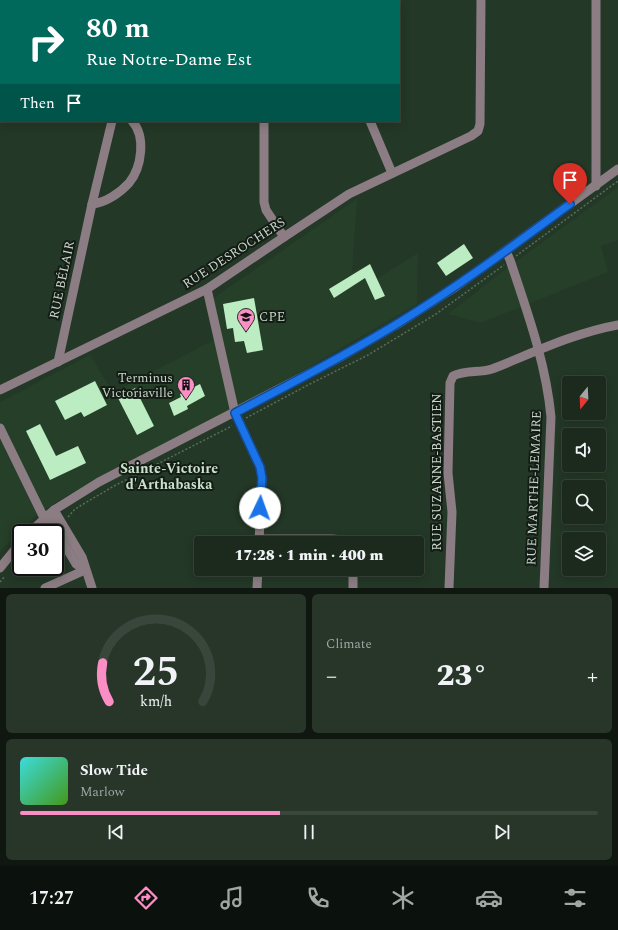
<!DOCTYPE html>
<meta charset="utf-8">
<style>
:root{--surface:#1b2a1d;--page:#28362a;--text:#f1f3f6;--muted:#a0a7a4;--line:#39463b;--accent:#fb8fc5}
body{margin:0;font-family:Spectral,serif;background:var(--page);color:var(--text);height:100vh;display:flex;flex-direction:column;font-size:15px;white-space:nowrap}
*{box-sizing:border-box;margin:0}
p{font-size:13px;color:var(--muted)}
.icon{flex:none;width:22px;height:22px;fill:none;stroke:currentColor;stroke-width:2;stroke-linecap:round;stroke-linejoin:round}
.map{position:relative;height:588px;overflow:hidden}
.details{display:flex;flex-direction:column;gap:6px;padding:6px;background:#0f1710;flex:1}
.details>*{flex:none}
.banner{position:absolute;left:0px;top:0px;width:400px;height:122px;box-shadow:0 2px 10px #0003,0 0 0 1px var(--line);background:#00695c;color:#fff;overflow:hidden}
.needle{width:26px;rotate:198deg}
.tools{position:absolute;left:562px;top:376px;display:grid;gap:8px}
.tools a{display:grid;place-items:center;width:44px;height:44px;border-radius:4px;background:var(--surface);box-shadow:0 2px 10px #0003,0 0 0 1px var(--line);font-size:20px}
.speed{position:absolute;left:12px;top:524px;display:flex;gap:8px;font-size:20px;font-weight:700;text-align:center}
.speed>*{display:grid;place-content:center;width:52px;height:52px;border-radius:50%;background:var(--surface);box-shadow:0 2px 10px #0003,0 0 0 1px var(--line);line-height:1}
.speed .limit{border:2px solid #111;border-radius:6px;background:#fff;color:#111}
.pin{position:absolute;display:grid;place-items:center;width:34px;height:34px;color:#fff;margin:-41px -17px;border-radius:50% 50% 50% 0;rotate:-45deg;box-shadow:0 0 4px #0007}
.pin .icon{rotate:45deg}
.me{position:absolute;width:44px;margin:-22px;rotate:3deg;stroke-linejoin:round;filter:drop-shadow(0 0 3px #0008)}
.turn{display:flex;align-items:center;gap:14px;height:84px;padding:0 20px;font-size:18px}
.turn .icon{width:52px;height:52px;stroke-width:2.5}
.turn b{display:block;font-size:28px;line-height:34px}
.then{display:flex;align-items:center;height:38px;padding:0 20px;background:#0003;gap:8px;font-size:15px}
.big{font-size:30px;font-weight:800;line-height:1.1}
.details .card{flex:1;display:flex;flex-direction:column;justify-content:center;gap:6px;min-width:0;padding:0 14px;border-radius:6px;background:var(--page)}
.details .dial{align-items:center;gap:0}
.dial svg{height:104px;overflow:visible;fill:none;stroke:var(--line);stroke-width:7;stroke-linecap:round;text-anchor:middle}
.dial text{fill:var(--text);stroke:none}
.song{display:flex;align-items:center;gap:12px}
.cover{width:48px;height:48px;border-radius:6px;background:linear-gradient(135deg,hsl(180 70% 55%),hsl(100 70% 35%))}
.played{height:4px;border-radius:2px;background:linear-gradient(90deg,var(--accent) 45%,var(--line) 45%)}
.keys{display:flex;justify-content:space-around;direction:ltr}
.heat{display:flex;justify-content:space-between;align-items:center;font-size:22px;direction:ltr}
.details .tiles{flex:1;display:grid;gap:6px;grid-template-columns:1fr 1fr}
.card:last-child{grid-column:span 2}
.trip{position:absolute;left:194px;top:536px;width:230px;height:40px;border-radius:4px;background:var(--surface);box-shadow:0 2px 10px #0003,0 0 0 1px var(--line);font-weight:800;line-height:40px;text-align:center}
.dock{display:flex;height:64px;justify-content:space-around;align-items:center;background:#0b110c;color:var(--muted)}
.dock .icon{width:28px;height:28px}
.dock .current{color:var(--accent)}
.dock b{font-size:18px;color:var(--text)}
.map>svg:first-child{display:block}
</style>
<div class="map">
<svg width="618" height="588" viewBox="0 0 618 588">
<rect width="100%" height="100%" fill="#243827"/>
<g fill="#253f28">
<polygon points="618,187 618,240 601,246 608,272 481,323 448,314 507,268"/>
<polygon points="357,199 352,272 370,264 377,279 418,253 417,304 280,384 70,494 35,516 0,551 0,402 90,355 113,392 220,337 212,299"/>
</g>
<g fill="#bcecc1">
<polygon points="464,244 473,258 446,276 437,263"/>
<polygon points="370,264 385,296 375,300 365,278 334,298 329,289"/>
<polygon points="254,298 263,350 247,353 244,341 235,342 233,328 227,329 223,304"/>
<polygon points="95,381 107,405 84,417 81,412 65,420 55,401"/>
<polygon points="200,384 205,396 187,406 188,409 174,416 169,403 181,397 180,394"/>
<polygon points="135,388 154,426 137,435 118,398"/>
<polygon points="40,424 56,456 78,446 86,463 50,480 26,431"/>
</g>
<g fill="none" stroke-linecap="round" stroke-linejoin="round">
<g stroke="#5b6c5d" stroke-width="1.5" stroke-dasharray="2 2" stroke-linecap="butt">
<polyline points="516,256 618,181"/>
<polyline points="246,418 308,385 368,355 436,314 504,265"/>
<polyline points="68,517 75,509 114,486 232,426"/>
<polyline points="15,564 21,558"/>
<polyline points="0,582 5,576"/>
</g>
<g stroke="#8b7d83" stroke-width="9">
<polyline points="264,0 264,1"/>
<polyline points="11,1 11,0"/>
<polyline points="131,1 131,0"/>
<polyline points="370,1 370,0"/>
<polyline points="0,67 1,61"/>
<polyline points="264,121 264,202 266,210 284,237"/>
<polyline points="370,121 392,173"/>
<polyline points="596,186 596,0"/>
<path d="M92,204C105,203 120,193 129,183C142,167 146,136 132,121"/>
<path d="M506,251L510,260C527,311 546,363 551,417L544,588"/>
<polyline points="207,289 235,413 260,467 262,478 259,543"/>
<polyline points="58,362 92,204 112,121"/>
<polyline points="0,390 207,289 284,237 349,194 471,136 478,131 480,124 481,0"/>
<polyline points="0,428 44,518"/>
<polyline points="54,510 82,557 92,588"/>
<polyline points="47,515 76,564 85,570"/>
<polyline points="29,533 54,510 99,482 337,359 401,322 454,288 618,169"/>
<polyline points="259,539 332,539 343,540 347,543"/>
<polyline points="0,568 21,542"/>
<polyline points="45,588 85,570"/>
<polyline points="257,588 258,569"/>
<polyline points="353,588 353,569"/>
<path d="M449,588L452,512L448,473L450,383L453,376C465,370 479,373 492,369C533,353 574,333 618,325"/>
</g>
</g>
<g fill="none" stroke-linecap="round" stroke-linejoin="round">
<defs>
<path id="route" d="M260,508L262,478L260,467L235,413C290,384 347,355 400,322C459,286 514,245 570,204"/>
</defs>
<use href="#route" stroke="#114b97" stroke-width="10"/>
<use href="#route" stroke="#1a73e8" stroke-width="7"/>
</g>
<defs>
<symbol id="school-pin" viewBox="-11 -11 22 30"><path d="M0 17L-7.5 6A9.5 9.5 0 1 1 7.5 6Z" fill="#fb8fc5" stroke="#141d15"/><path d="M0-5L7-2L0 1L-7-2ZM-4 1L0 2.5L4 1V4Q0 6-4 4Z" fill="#111"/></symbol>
<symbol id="building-pin" viewBox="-11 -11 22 30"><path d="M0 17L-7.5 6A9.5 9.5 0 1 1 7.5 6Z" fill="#fb8fc5" stroke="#141d15"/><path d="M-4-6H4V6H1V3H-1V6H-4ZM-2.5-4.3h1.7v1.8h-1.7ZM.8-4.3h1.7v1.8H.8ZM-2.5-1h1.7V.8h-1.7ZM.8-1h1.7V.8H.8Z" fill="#111"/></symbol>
</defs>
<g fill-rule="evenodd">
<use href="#school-pin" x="236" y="307" width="20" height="27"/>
<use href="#building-pin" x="176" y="375" width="20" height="27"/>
</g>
<g text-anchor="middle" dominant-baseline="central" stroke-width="4" stroke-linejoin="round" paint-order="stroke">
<g font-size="13" fill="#c9d6ca" stroke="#141d15">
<text transform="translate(234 253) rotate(-33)">RUE DESROCHERS</text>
<text transform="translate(62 280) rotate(-78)">RUE BÉLAIR</text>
<text transform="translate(437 472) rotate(-90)">RUE SUZANNE-BASTIEN</text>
<text transform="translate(534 488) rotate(-88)">RUE MARTHE-LEMAIRE</text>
</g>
<g font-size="13" fill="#c9d6ca" stroke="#141d15" text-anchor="start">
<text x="259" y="317">CPE</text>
<text x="173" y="378" text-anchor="end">Terminus<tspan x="173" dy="15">Victoriaville</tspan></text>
</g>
<g font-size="14" font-weight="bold" fill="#c8e1ca" stroke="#141d15">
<text x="169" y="468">Sainte-Victoire<tspan x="169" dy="16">d'Arthabaska</tspan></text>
</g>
</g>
</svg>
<div class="tools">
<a><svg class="needle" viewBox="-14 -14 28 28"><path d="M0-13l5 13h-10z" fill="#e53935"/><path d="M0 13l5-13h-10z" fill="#a0a7a4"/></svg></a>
<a><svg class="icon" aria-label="sound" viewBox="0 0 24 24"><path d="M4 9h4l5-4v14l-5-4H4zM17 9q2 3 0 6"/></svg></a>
<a><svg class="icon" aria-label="search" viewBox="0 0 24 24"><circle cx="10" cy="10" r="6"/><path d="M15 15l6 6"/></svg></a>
<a><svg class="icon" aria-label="layers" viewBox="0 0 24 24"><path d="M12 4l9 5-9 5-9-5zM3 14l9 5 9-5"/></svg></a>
</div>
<div class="speed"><div class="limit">30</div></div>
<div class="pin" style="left:570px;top:204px;background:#d93025"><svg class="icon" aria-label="arrive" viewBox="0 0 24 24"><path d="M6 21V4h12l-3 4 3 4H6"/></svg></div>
<svg class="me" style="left:260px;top:508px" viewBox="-20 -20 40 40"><circle r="19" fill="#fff"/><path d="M0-13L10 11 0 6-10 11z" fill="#1a73e8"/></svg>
<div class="trip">17:28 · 1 min · 400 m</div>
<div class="banner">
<div class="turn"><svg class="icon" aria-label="right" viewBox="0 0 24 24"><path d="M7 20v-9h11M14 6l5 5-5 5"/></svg><div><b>80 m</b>Rue Notre-Dame Est</div></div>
<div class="then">Then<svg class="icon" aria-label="arrive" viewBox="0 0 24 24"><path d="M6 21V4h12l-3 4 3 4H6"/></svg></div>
</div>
</div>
<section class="details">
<div class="tiles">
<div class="card dial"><svg viewBox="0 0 100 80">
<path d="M14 69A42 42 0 1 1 86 69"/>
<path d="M14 69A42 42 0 0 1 9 39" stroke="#fb8fc5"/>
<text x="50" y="56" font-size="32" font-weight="700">25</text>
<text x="50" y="72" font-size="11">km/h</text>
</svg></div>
<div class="card"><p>Climate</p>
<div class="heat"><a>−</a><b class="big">23°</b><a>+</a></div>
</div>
<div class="card">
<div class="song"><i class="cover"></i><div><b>Slow Tide</b><p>Marlow</p></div></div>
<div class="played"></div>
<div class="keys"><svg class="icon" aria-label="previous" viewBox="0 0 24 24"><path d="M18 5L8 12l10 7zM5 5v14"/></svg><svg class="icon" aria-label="pause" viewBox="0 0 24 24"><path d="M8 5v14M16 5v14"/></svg><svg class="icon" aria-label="next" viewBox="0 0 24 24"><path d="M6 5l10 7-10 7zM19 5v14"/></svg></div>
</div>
</div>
</section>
<nav class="dock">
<b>17:27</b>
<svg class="icon current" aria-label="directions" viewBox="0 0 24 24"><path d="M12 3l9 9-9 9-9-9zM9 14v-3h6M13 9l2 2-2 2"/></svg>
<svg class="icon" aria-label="music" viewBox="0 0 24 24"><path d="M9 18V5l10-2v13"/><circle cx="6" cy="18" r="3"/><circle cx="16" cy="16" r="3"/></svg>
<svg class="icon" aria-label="phone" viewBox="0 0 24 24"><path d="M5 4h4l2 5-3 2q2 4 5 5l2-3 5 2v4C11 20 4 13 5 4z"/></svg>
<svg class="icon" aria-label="climate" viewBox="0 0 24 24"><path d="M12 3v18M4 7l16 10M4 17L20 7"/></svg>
<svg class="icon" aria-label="car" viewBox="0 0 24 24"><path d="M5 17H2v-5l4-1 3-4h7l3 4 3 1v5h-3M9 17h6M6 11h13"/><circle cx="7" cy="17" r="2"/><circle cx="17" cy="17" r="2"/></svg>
<svg class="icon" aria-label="filters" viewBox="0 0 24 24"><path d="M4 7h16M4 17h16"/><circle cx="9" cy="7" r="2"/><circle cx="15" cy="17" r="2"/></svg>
</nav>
